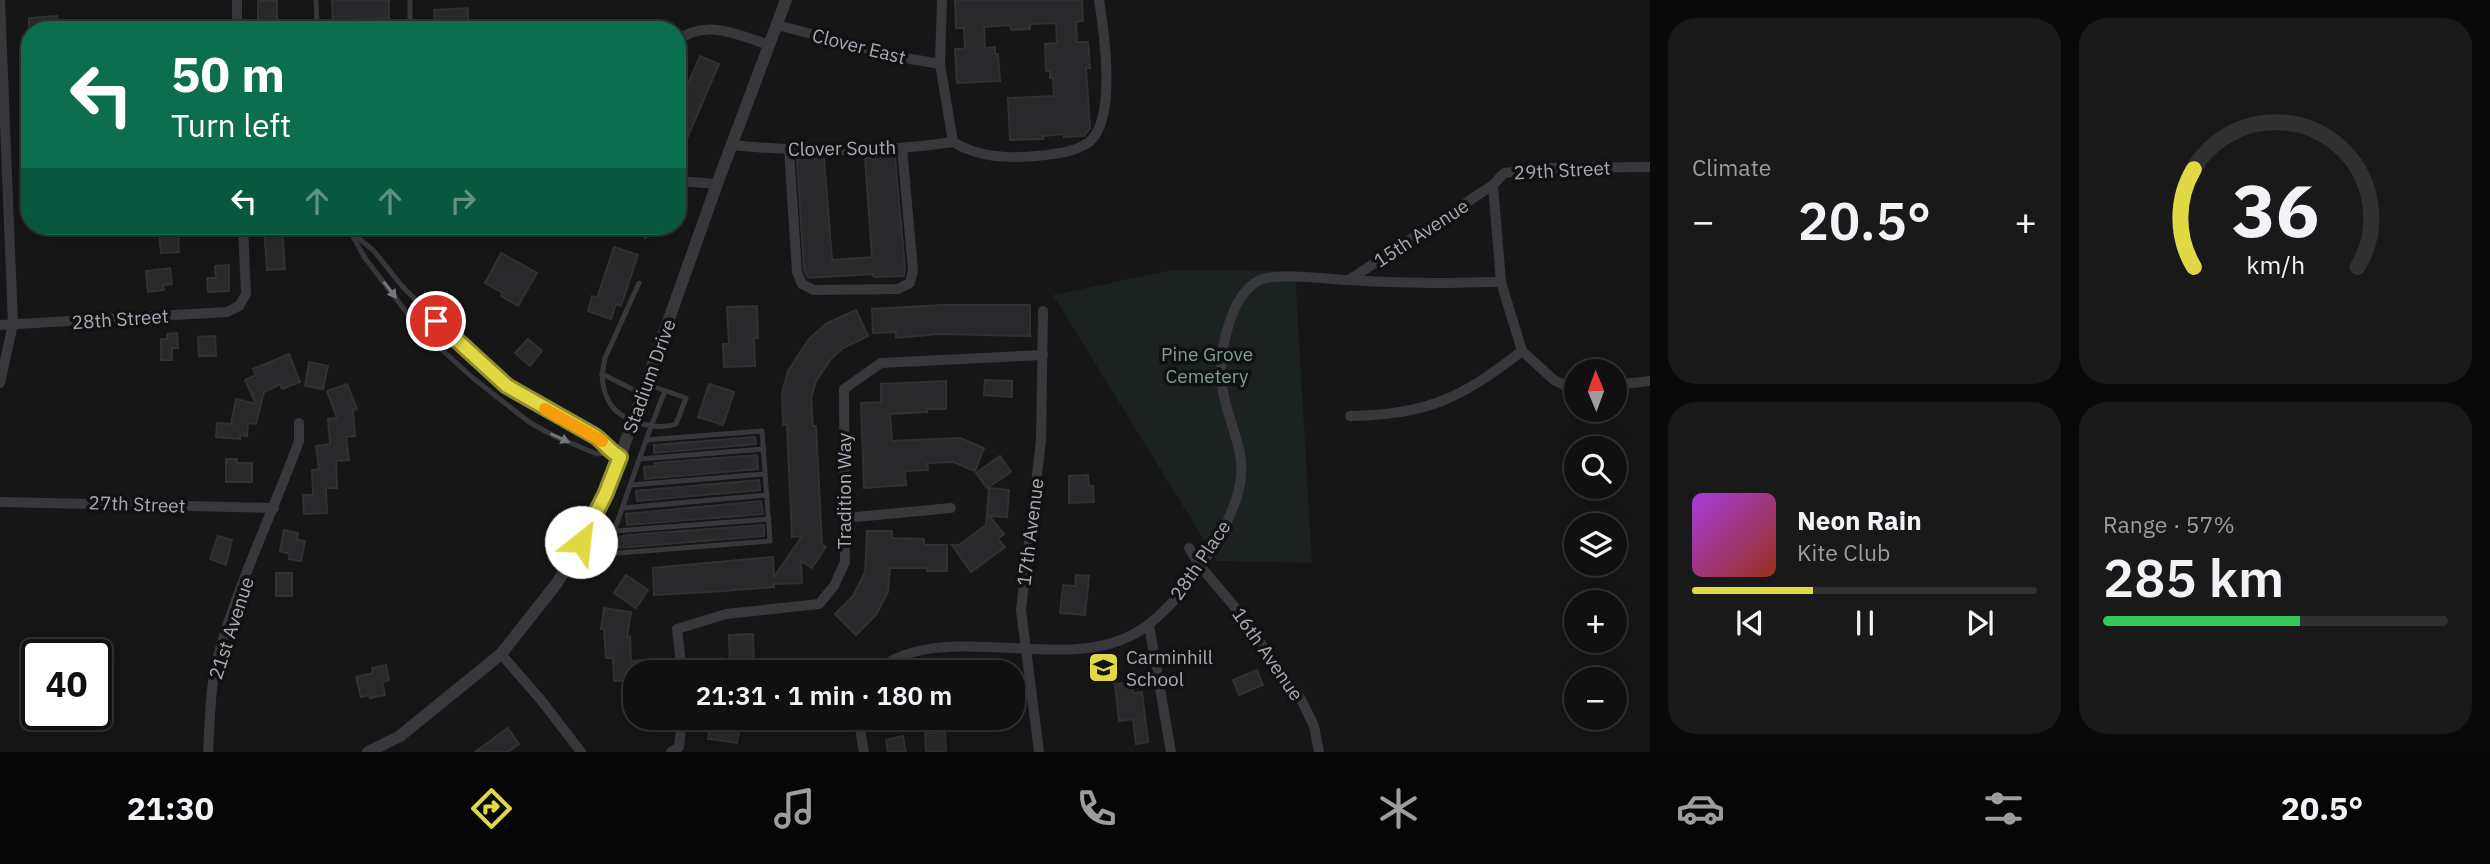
<!DOCTYPE html>
<meta charset="utf-8">
<style>
:root{--surface:#101011;--page:#19191a;--text:#f1f3f6;--muted:#9c9d9f;--line:#303031;--accent:#e1d944}
body{margin:0;font-family:"IBM Plex Sans",sans-serif;background:var(--page);color:var(--text);height:100vh;display:flex;flex-direction:column;font-size:26px;white-space:nowrap}
*{box-sizing:border-box;margin:0}
p{font-size:23px;color:var(--muted)}
.icon{flex:none;width:38px;height:38px;fill:none;stroke:currentColor;stroke-width:2;stroke-linecap:round;stroke-linejoin:round}
.map{position:relative;flex:1;overflow:hidden}
.side{display:flex;flex-direction:column;gap:18px;padding:18px;background:#090909;width:840px}
.side>*{flex:none}
.top-card{position:absolute;left:21px;top:21px;width:665px;height:214px;border-radius:28px;box-shadow:0 7px 28px #0002,0 0 0 2px var(--line);background:#0b6e4f;color:#fff;overflow:hidden}
.needle{width:46px;rotate:359deg}
.controls{position:absolute;left:1564px;top:359px;display:grid;gap:14px}
.controls a{display:grid;place-items:center;width:63px;height:63px;border-radius:50%;background:var(--surface);box-shadow:0 7px 28px #0002,0 0 0 2px var(--line);font-size:35px}
.speed{position:absolute;left:21px;top:639px;display:flex;gap:14px;font-size:35px;font-weight:700;text-align:center}
.speed>*{display:grid;place-content:center;width:91px;height:91px;border-radius:50%;background:var(--surface);box-shadow:0 7px 28px #0002,0 0 0 2px var(--line);line-height:1}
.speed .limit{border:4px solid #111;border-radius:10px;background:#fff;color:#111}
.pin{position:absolute;display:grid;place-items:center;width:60px;height:60px;color:#fff;margin:-30px;border:4px solid #fff;border-radius:50%;box-shadow:0 2px 7px #0007}
.me{position:absolute;width:77px;margin:-38px;rotate:29deg;stroke-linejoin:round;filter:drop-shadow(0 0 5px #0008)}
.turn{display:flex;align-items:center;gap:24px;height:147px;padding:0 35px;font-size:32px}
.turn .icon{width:91px;height:91px;stroke-width:2.5}
.turn b{display:block;font-size:49px;line-height:60px}
.lanes{display:flex;align-items:center;height:66px;padding:0 35px;background:#0003;justify-content:center;gap:35px;direction:ltr}
.lanes .off{opacity:.35}
.big{font-size:52px;font-weight:600;line-height:1.1}
.side .widget{flex:1;display:flex;flex-direction:column;justify-content:center;gap:10px;min-width:0;padding:0 24px;border-radius:28px;background:var(--page)}
.side .dial{align-items:center;gap:0}
.dial svg{height:182px;overflow:visible;fill:none;stroke:var(--line);stroke-width:7;stroke-linecap:round;text-anchor:middle}
.dial text{fill:var(--text);stroke:none}
.song{display:flex;align-items:center;gap:21px}
.cover{width:84px;height:84px;border-radius:10px;background:linear-gradient(135deg,hsl(280 70% 55%),hsl(10 70% 35%))}
.played{height:7px;border-radius:4px;background:linear-gradient(90deg,var(--accent) 35%,var(--line) 35%)}
.keys{display:flex;justify-content:space-around;direction:ltr}
.heat{display:flex;justify-content:space-between;align-items:center;font-size:38px;direction:ltr}
.charge{height:10px;border-radius:5px;background:linear-gradient(90deg,#34c759 57%,var(--line) 0)}
.side .tiles{flex:1;display:grid;gap:18px;grid-template-columns:repeat(2,1fr)}
.trip{position:absolute;left:623px;top:660px;width:402px;height:70px;border-radius:28px;background:var(--surface);box-shadow:0 7px 28px #0002,0 0 0 2px var(--line);font-weight:600;line-height:70px;text-align:center}
.tabs{display:flex;height:112px;justify-content:space-around;align-items:center;background:#060607;color:var(--muted)}
.tabs .icon{width:49px;height:49px}
.tabs .selected{color:var(--accent)}
.tabs b{font-size:32px;color:var(--text)}
main{display:flex;flex:1;min-height:0}
.map>svg:first-child{display:block}
</style>
<main>
<div class="map">
<svg width="1650" height="752" viewBox="0 0 1650 752">
<rect width="100%" height="100%" fill="#161617"/>
<polygon fill="#1c221f" points="1172,270 1295,271 1312,563 1217,561 1053,295"/>
<g fill="#29292b" stroke="#313033" stroke-width="2">
<polygon points="332,0 389,0 389,18 333,21"/>
<polygon points="955,0 1082,0 1083,21 1076,22 1077,42 1088,42 1090,68 1086,68 1090,128 1084,136 1064,137 1064,134 1043,136 1043,139 1010,140 1008,98 1054,96 1053,78 1050,78 1050,71 1046,71 1045,44 1057,43 1056,23 1030,24 1030,29 1011,30 1010,25 984,27 985,48 995,47 995,54 998,54 1000,81 957,83 955,49 965,49 964,28 956,28"/>
<rect x="258" y="1" width="19" height="26"/>
<polygon points="468,8 468,30 435,30 434,10"/>
<polygon points="57,16 58,30 29,30 29,18"/>
<polygon points="700,56 719,64 686,141 677,137 677,109"/>
<polygon points="895,156 905,268 904,276 874,277 873,274 808,278 804,270 797,160 824,158 832,260 872,257 865,158"/>
<polygon points="264,226 282,226 285,269 267,270"/>
<polygon points="638,226 668,226 645,238"/>
<polygon points="178,229 179,252 161,253 159,231"/>
<polygon points="614,247 638,255 621,306 616,304 611,319 588,311 592,296 597,298"/>
<polygon points="501,253 537,273 518,306 501,296 503,293 485,283"/>
<polygon points="229,265 229,291 208,292 207,278 216,278 215,266"/>
<polygon points="170,268 172,284 163,285 164,290 148,292 146,271"/>
<polygon points="943,305 1030,305 1030,336 939,334 896,338 896,332 873,333 872,309"/>
<polygon points="757,306 758,338 754,338 755,366 724,367 723,344 729,344 727,307"/>
<polygon points="856,310 868,336 843,348 831,359 816,381 811,398 813,426 816,426 822,545 826,547 812,568 801,561 802,583 774,584 774,587 724,591 654,595 653,568 773,557 774,577 802,536 792,537 787,424 783,425 782,393 788,371 809,339 827,323"/>
<polygon points="177,333 178,348 172,348 172,360 161,360 161,339 167,339 167,334"/>
<polygon points="215,336 216,356 199,356 198,337"/>
<polygon points="528,339 542,351 530,366 515,353"/>
<polygon points="289,354 300,382 282,389 280,384 264,392 256,424 248,423 247,436 240,435 240,439 216,437 217,423 231,424 236,399 256,404 245,380 256,375 253,369"/>
<polygon points="309,362 328,366 323,389 305,386"/>
<polygon points="985,380 1012,381 1012,397 984,395"/>
<polygon points="946,381 946,409 927,409 927,412 890,414 892,441 960,438 984,448 975,471 953,462 927,463 928,470 905,471 906,485 864,488 861,403 881,402 881,384"/>
<polygon points="347,384 357,409 353,410 355,436 346,437 349,460 336,461 337,488 326,488 327,513 304,514 303,495 313,495 312,470 319,469 316,446 330,444 328,419 337,418 327,391"/>
<polygon points="709,384 734,392 723,425 698,417"/>
<polygon points="755,437 756,444 654,453 654,445"/>
<polygon points="757,455 758,469 645,479 644,467 656,466 655,463"/>
<polygon points="1000,456 1011,472 987,488 976,473"/>
<polygon points="226,459 237,459 237,463 252,463 252,482 226,482"/>
<polygon points="1088,475 1089,486 1093,486 1094,502 1069,503 1069,476"/>
<polygon points="759,480 760,490 637,501 636,491"/>
<polygon points="989,488 1009,490 1007,517 989,516 1004,534 998,539 1005,547 971,572 952,545 959,545 986,525"/>
<polygon points="761,501 763,514 627,525 626,514"/>
<polygon points="764,525 764,536 618,548 618,537 628,535"/>
<polygon points="284,530 298,533 297,540 305,541 301,561 289,559 290,554 280,551"/>
<polygon points="867,531 892,531 892,538 924,539 924,545 947,545 947,571 927,571 927,568 890,568 888,592 876,615 856,635 835,614 853,596 865,572"/>
<polygon points="218,536 232,540 226,565 210,559"/>
<rect x="276" y="573" width="16" height="23"/>
<polygon points="626,575 648,590 636,608 614,593"/>
<polygon points="1076,575 1089,576 1085,615 1060,613 1063,585 1075,586"/>
<polygon points="604,608 631,612 627,637 630,636 631,661 643,660 643,672 635,672 635,680 614,681 613,658 606,658 604,629 601,629"/>
<polygon points="753,634 754,663 730,664 729,635"/>
<polygon points="721,658 739,672 709,672"/>
<polygon points="386,665 389,680 382,682 385,695 370,698 369,695 361,697 356,677 373,673 372,668"/>
<polygon points="1257,670 1263,685 1239,695 1233,680"/>
<polygon points="1131,682 1133,693 1142,692 1148,742 1136,744 1133,719 1119,721 1115,684"/>
<polygon points="711,720 740,724 737,743 708,739"/>
<polygon points="508,728 519,744 508,752 475,752"/>
<polygon points="945,732 946,752 926,752 925,733"/>
<polygon points="903,736 906,752 888,752 886,740"/>
</g>
<g fill="none" stroke-linecap="round" stroke-linejoin="round">
<g stroke="#38373c" stroke-width="5">
<polyline points="316,0 317,30"/>
<polyline points="410,0 410,30"/>
<polyline points="347,226 365,258 420,330 473,378 529,422 554,436 597,454 610,452"/>
<polyline points="352,233 363,226"/>
<path d="M355,235L374,251L402,286L452,338L507,386L595,436C605,443 610,452 620,457"/>
<polyline points="639,283 605,358 602,374 642,394"/>
<path d="M602,374C603,386 604,395 611,405C623,422 658,431 676,424L686,398L646,384"/>
<path d="M646,440L762,431L770,541L606,554C626,499 643,444 665,391"/>
<polyline points="640,459 764,449"/>
<polyline points="631,485 765,474"/>
<polyline points="623,508 767,495"/>
<polyline points="615,531 769,519"/>
</g>
<g stroke="#38373c" stroke-width="10">
<polyline points="237,0 237,30"/>
<path d="M942,0L940,64L953,142C978,157 1008,159 1037,156C1054,154 1074,153 1089,142C1117,120 1104,31 1099,0"/>
<polyline points="777,25 900,57 940,64"/>
<path d="M677,41C706,18 738,35 769,45"/>
<path d="M731,145C805,152 880,153 953,142"/>
<polyline points="789,150 797,272 802,284 814,290 898,289 910,283 913,270 902,148"/>
<polyline points="677,181 717,184"/>
<polyline points="1349,280 1493,185"/>
<polyline points="0,325 227,312 239,306 246,294 243,226"/>
<polyline points="0,383 13,324 0,0"/>
<polyline points="1615,385 1650,381"/>
<polyline points="1577,388 1568,387 1554,380 1522,351 1501,282 1493,185 1504,173 1547,168 1650,167"/>
<path d="M1350,416C1428,415 1461,398 1522,351"/>
<polyline points="0,502 274,508"/>
<polyline points="845,518 951,508"/>
<polyline points="1189,548 1200,566 1234,606 1301,699 1314,726 1319,752"/>
<polyline points="1149,625 1171,752"/>
<polyline points="501,654 541,700 581,752"/>
<polyline points="682,672 677,629 726,614 819,604 834,586 845,562 844,389 881,363 1043,355"/>
<path d="M874,672C948,612 1075,684 1149,624C1185,596 1232,528 1240,484C1247,450 1226,419 1222,386C1219,362 1223,340 1231,318C1236,304 1244,289 1258,281C1273,272 1329,279 1348,280C1376,282 1404,283 1433,283C1456,283 1479,282 1501,282"/>
<polyline points="858,718 864,752"/>
<path d="M208,752C210,720 210,687 218,656C238,584 273,512 299,441V423"/>
<polyline points="671,752 679,747 682,718"/>
<polyline points="1039,752 1021,610 1041,441 1043,311"/>
</g>
<polyline stroke="#38373c" stroke-width="12" points="368,752 400,736 501,654 557,583 593,522 620,457 717,184 786,0"/>
</g>
<defs><path id="oneway-solid" d="M-6-.8H1V-3.2L6.5 0L1 3.2V.8H-6Z" transform="scale(1.75)"/></defs>
<g fill="#76767f">
<use href="#oneway-solid" transform="translate(390 290) rotate(52)"/>
<use href="#oneway-solid" transform="translate(560 438) rotate(25)"/>
</g>
<g fill="none" stroke-linecap="round" stroke-linejoin="round">
<defs>
<path id="route" d="M436,321L507,386L595,436C605,443 610,452 620,457L605,495L581,542"/>
</defs>
<use href="#route" stroke="#928d2c" stroke-width="18"/>
<use href="#route" stroke="#e1d944" stroke-width="12"/>
<polyline stroke="#f59e0b" stroke-width="12" points="545,409 602,441"/>
</g>
<defs>
<symbol id="school-square" viewBox="-11 -11 22 22"><rect x="-9" y="-9" width="18" height="18" rx="4" fill="#e1d944" stroke="#111112"/><path d="M0-5L7-2L0 1L-7-2ZM-4 1L0 2.5L4 1V4Q0 6-4 4Z" fill="#111"/></symbol>
</defs>
<g fill-rule="evenodd">
<use href="#school-square" x="1086" y="650" width="35" height="35"/>
</g>
<g text-anchor="middle" dominant-baseline="central" stroke-width="7" stroke-linejoin="round" paint-order="stroke">
<g font-size="19" fill="#a9a9b6" stroke="#111112">
<text transform="translate(859 46) rotate(14)">Clover East</text>
<text transform="translate(842 148) rotate(-1)">Clover South</text>
<text transform="translate(1562 170) rotate(-3)">29th Street</text>
<text transform="translate(1421 233) rotate(-33)">15th Avenue</text>
<text transform="translate(120 319) rotate(-4)">28th Street</text>
<text transform="translate(649 376) rotate(-70)">Stadium Drive</text>
<text transform="translate(844 491) rotate(-90)">Tradition Way</text>
<text transform="translate(137 504) rotate(2)">27th Street</text>
<text transform="translate(1030 532) rotate(-83)">17th Avenue</text>
<text transform="translate(1200 560) rotate(-56)">28th Place</text>
<text transform="translate(231 628) rotate(-72)">21st Avenue</text>
<text transform="translate(1268 654) rotate(55)">16th Avenue</text>
</g>
<g font-size="19" fill="#819f8c" stroke="#111112">
<text x="1207" y="354">Pine Grove<tspan x="1207" dy="22">Cemetery</tspan></text>
</g>
<g font-size="19" fill="#a9a9b6" stroke="#111112" text-anchor="start">
<text x="1126" y="657">Carminhill<tspan x="1126" dy="22">School</tspan></text>
</g>
</g>
</svg>
<div class="controls">
<a><svg class="needle" viewBox="-14 -14 28 28"><path d="M0-13l5 13h-10z" fill="#e53935"/><path d="M0 13l5-13h-10z" fill="#9c9d9f"/></svg></a>
<a><svg class="icon" aria-label="search" viewBox="0 0 24 24"><circle cx="10" cy="10" r="6"/><path d="M15 15l6 6"/></svg></a>
<a><svg class="icon" aria-label="layers" viewBox="0 0 24 24"><path d="M12 4l9 5-9 5-9-5zM3 14l9 5 9-5"/></svg></a>
<a>+</a>
<a>−</a>
</div>
<div class="speed"><div class="limit">40</div></div>
<div class="pin" style="left:436px;top:321px;background:#d93025"><svg class="icon" aria-label="arrive" viewBox="0 0 24 24"><path d="M6 21V4h12l-3 4 3 4H6"/></svg></div>
<svg class="me" style="left:581px;top:542px" viewBox="-20 -20 40 40"><circle r="19" fill="#fff"/><path d="M0-13L10 11 0 6-10 11z" fill="#e1d944"/></svg>
<div class="trip">21:31 · 1 min · 180 m</div>
<div class="top-card">
<div class="turn"><svg class="icon" aria-label="left" viewBox="0 0 24 24"><path d="M17 20v-9H6M10 6l-5 5 5 5"/></svg><div><b>50 m</b>Turn left</div></div>
<div class="lanes"><svg class="icon" aria-label="left" viewBox="0 0 24 24"><path d="M17 20v-9H6M10 6l-5 5 5 5"/></svg><svg class="icon off" aria-label="ahead" viewBox="0 0 24 24"><path d="M12 20V5M6 11l6-6 6 6"/></svg><svg class="icon off" aria-label="ahead" viewBox="0 0 24 24"><path d="M12 20V5M6 11l6-6 6 6"/></svg><svg class="icon off" aria-label="right" viewBox="0 0 24 24"><path d="M7 20v-9h11M14 6l5 5-5 5"/></svg></div>
</div>
</div>
<section class="side">
<div class="tiles">
<div class="widget"><p>Climate</p>
<div class="heat"><a>−</a><b class="big">20.5°</b><a>+</a></div>
</div>
<div class="widget dial"><svg viewBox="0 0 100 80">
<path d="M14 69A42 42 0 1 1 86 69"/>
<path d="M14 69A42 42 0 0 1 14 26" stroke="#e1d944"/>
<text x="50" y="56" font-size="32" font-weight="700">36</text>
<text x="50" y="72" font-size="11">km/h</text>
</svg></div>
<div class="widget">
<div class="song"><i class="cover"></i><div><b>Neon Rain</b><p>Kite Club</p></div></div>
<div class="played"></div>
<div class="keys"><svg class="icon" aria-label="previous" viewBox="0 0 24 24"><path d="M18 5L8 12l10 7zM5 5v14"/></svg><svg class="icon" aria-label="pause" viewBox="0 0 24 24"><path d="M8 5v14M16 5v14"/></svg><svg class="icon" aria-label="next" viewBox="0 0 24 24"><path d="M6 5l10 7-10 7zM19 5v14"/></svg></div>
</div>
<div class="widget"><p>Range · 57%</p><b class="big">285 km</b><div class="charge"></div></div>
</div>
</section>
</main>
<nav class="tabs">
<b>21:30</b>
<svg class="icon selected" aria-label="directions" viewBox="0 0 24 24"><path d="M12 3l9 9-9 9-9-9zM9 14v-3h6M13 9l2 2-2 2"/></svg>
<svg class="icon" aria-label="music" viewBox="0 0 24 24"><path d="M9 18V5l10-2v13"/><circle cx="6" cy="18" r="3"/><circle cx="16" cy="16" r="3"/></svg>
<svg class="icon" aria-label="phone" viewBox="0 0 24 24"><path d="M5 4h4l2 5-3 2q2 4 5 5l2-3 5 2v4C11 20 4 13 5 4z"/></svg>
<svg class="icon" aria-label="climate" viewBox="0 0 24 24"><path d="M12 3v18M4 7l16 10M4 17L20 7"/></svg>
<svg class="icon" aria-label="car" viewBox="0 0 24 24"><path d="M5 17H2v-5l4-1 3-4h7l3 4 3 1v5h-3M9 17h6M6 11h13"/><circle cx="7" cy="17" r="2"/><circle cx="17" cy="17" r="2"/></svg>
<svg class="icon" aria-label="filters" viewBox="0 0 24 24"><path d="M4 7h16M4 17h16"/><circle cx="9" cy="7" r="2"/><circle cx="15" cy="17" r="2"/></svg>
<b>20.5°</b>
</nav>
